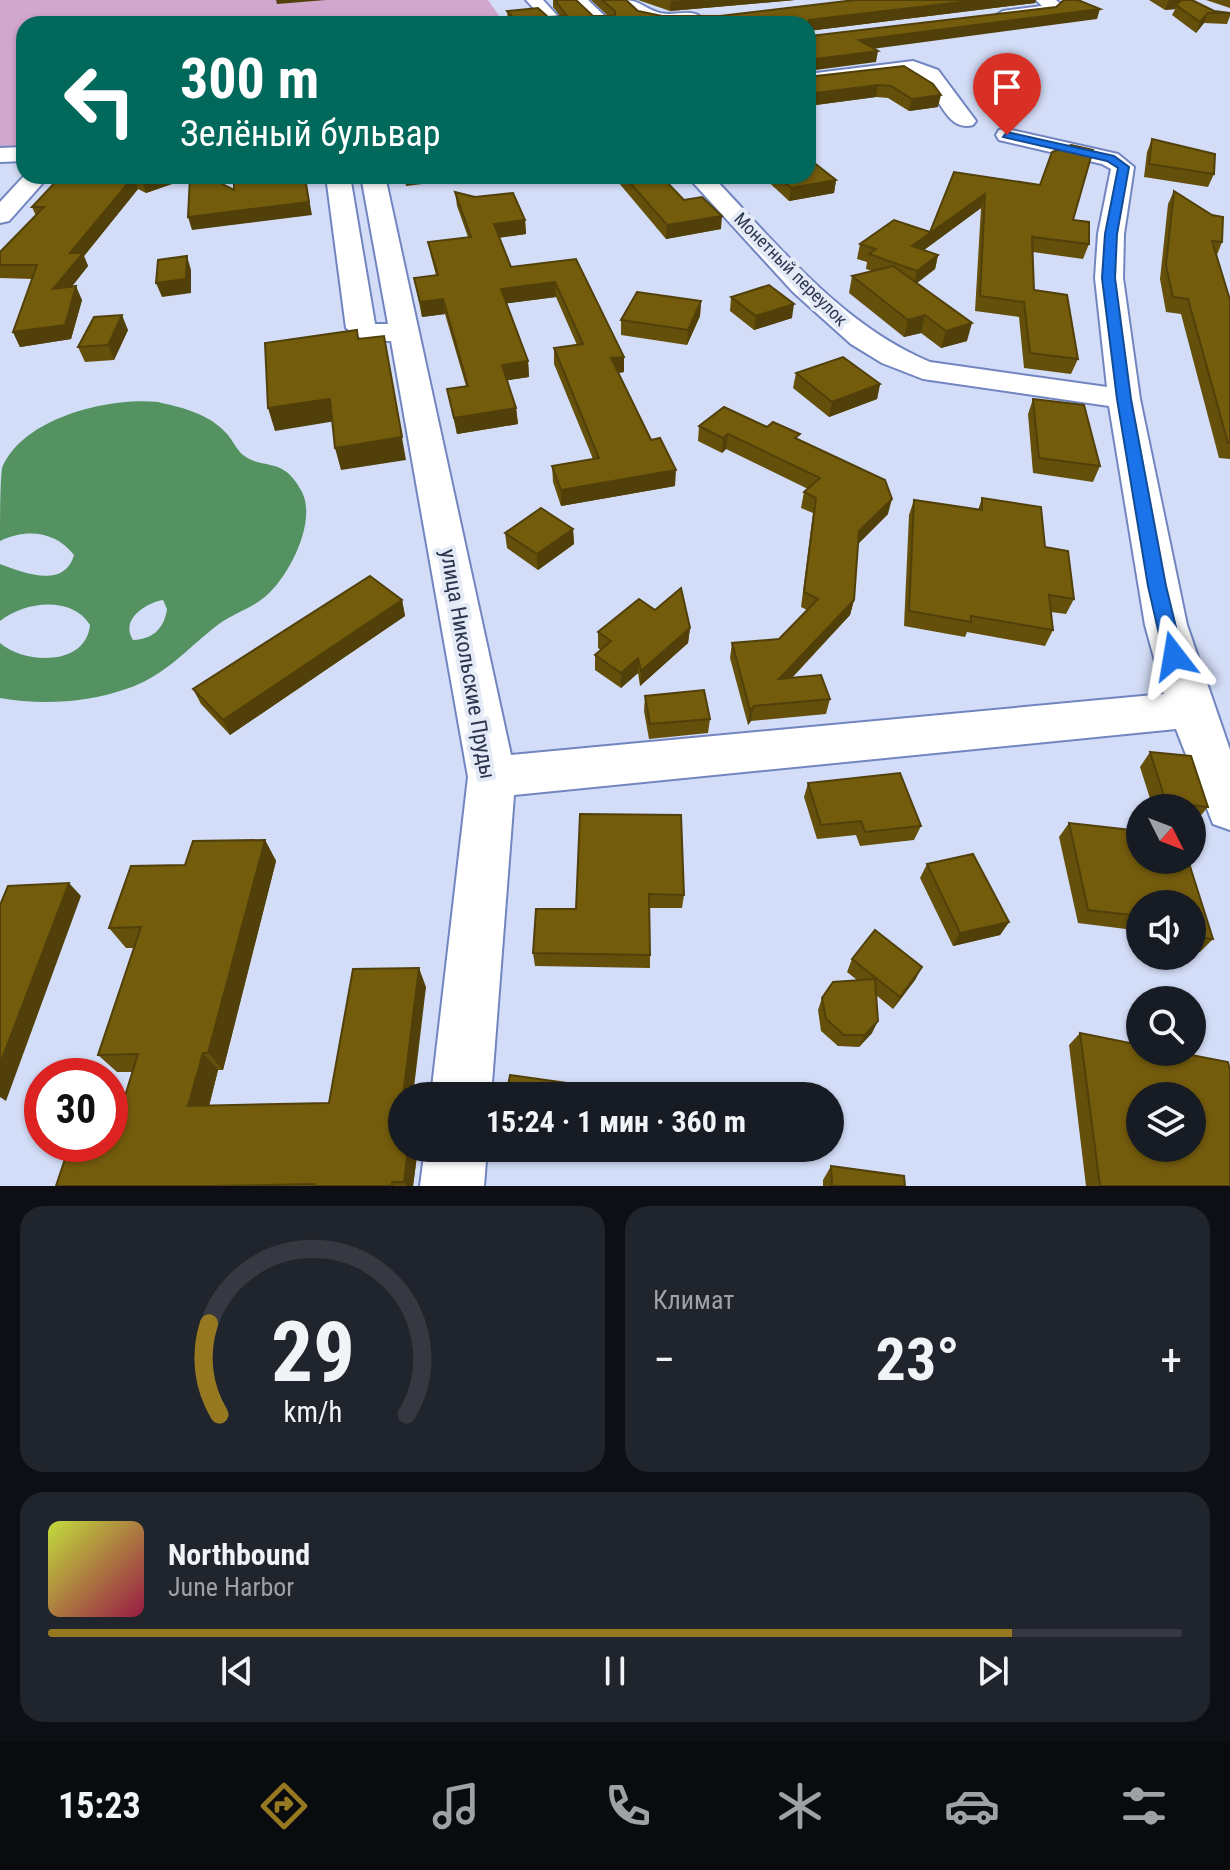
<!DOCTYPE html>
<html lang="ru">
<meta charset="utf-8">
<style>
:root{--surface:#171b24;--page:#20242c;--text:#f1f3f6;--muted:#9ea1a6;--line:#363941;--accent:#957820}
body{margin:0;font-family:"Roboto Condensed",sans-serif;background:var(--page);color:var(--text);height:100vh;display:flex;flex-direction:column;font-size:30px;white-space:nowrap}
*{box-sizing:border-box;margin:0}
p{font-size:26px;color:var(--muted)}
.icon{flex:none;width:44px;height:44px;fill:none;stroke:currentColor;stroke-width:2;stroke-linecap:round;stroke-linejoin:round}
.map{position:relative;height:1186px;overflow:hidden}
.side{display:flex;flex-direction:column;gap:20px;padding:20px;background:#0d0f14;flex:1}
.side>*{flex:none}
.hud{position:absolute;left:16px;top:16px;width:800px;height:168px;border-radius:24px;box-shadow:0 2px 6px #0004;background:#00695c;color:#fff;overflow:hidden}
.needle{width:52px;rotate:132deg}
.tools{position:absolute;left:1126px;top:794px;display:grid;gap:16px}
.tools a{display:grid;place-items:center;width:80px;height:80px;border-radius:50%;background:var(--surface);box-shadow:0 2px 6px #0004;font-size:40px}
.speed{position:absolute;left:24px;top:1058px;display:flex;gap:16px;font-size:40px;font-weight:700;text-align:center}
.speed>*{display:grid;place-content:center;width:104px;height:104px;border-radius:50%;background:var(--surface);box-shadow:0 2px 6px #0004;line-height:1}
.speed .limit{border:12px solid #d22;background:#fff;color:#111}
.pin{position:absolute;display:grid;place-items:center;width:68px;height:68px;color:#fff;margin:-82px -34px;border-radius:50% 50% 50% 0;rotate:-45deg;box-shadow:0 0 8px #0007}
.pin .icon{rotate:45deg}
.me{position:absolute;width:88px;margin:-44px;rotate:346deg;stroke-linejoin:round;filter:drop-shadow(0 0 6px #0008)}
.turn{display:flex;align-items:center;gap:28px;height:168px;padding:0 32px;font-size:36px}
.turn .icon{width:104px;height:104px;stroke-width:2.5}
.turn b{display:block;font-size:56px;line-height:68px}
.big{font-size:60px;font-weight:700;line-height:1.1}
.side .widget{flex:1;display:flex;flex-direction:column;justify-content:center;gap:12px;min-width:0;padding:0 28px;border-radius:24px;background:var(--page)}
.side .dial{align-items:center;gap:0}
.dial svg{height:208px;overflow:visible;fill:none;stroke:var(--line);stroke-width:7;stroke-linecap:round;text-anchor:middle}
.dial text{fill:var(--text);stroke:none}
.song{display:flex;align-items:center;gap:24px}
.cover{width:96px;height:96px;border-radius:12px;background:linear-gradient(135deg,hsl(70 70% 55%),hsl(340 70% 35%))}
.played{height:8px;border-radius:4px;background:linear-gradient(90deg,var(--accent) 85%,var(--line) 85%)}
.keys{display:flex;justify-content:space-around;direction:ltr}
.heat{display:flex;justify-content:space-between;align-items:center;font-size:44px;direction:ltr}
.side .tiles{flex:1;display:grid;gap:20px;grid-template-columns:1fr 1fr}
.widget:last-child{grid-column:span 2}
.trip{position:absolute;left:388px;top:1082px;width:456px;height:80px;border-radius:40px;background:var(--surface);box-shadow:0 2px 6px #0004;font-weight:700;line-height:80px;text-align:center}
.menu{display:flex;height:128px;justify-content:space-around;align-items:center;background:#090b0e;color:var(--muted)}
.menu .icon{width:56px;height:56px}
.menu .on{color:var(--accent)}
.menu b{font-size:36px;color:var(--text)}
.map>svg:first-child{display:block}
</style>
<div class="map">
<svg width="1230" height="1186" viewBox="0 0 1230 1186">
<rect width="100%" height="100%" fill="#d3ddf7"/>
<polygon fill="#d2a7ce" points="0,0 488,0 505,24 24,24 24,146 0,147"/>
<path fill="#549261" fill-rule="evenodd" d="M158,402C184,408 210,414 228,435C233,441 237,450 243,455C264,471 283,455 302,492C317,522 289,576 266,596C252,608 234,613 219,624C187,648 166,676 126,689C87,703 40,705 0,698V643C24,664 86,667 90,625C71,595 24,602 0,621V564C22,572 64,590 74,555C56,531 26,528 0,541C0,523 0,483 2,468C23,417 110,397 158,402ZM163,600L167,609C164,629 153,639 133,640C120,620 145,603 163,600Z"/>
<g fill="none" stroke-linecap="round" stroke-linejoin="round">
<defs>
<g id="minor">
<polygon points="526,0 543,0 565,24 548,24"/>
<polygon points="570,0 588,0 613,24 595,24"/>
<path d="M620,0C641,0 640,6 657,12C672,18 690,7 702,18C682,36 636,18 620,0Z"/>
<path d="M1036,0H1056L1063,6C1055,19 1006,25 995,16L1003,11L1042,6Z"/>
<path d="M913,61L938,70L976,121L973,125C944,133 937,87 917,73L808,86V74Z"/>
<path d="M1007,129L1118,154L1134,167L1124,234L1123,278L1140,399L1187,625L1230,750V830L1213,824L1176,729L514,795L491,1096H431L468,777L391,341H365L346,328L326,176H350L375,324H388L361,176H385L511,755L1164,694L1145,625L1109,406L923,379L882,363L851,344L793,292L687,176H712C778,245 840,324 930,362L1107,387L1095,278L1098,234L1111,169L1102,164L999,140L996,135L999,130Z"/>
<polygon points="24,147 24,161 0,162 0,148"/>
<polygon points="24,176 49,176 9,221 0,223 0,202"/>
<polygon points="425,1148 487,1148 484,1186 420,1186"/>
</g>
</defs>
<use href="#minor" stroke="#7185c1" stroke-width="4"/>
<use href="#minor" fill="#fff" fill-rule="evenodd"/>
</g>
<g fill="#644f0b">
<polygon points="553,0 576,0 593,16 608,16 591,0 626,0 638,11 662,16 720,16 855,0 1036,0 1035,3 808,31 808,24 508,21 507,11 548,17 560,16 553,7"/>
<polygon points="638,0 795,0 670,11"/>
<polygon points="1149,0 1192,0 1214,11 1230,13 1230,16 1227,24 1204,23 1196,33 1172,15 1175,9 1165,10"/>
<polygon points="1206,0 1230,0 1230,8"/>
<polygon points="904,66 938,107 909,111 888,98 876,97 808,106"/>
<polygon points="1152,139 1214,174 1208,187 1144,177 1147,152"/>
<polygon points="954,172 1073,220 1089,244 1083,259 1033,252 1034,290 1078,359 1071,374 1024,368 1019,317 975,311 981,208 924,250 938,255 935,269 917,283 967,341 941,348 921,333 904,337 849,293 852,276 872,271 866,269 867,262 857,259 860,244 930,232"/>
<polygon points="61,176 189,176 189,178 146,193 138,189 84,256 88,266 72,286 82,300 71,339 20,347 13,332 32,279 0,278 0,252 36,216 32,207"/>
<polygon points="613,176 661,176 684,200 721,229 666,239"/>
<polygon points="762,176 808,176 836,180 834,193 789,201"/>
<polygon points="1174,191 1222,242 1217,255 1230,300 1230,459 1219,458 1181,314 1166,312 1160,279 1168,204"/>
<polygon points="455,192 525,220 526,234 499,238 511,267 576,259 624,357 624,372 618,373 675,486 561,506 553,482 552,466 593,459 554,364 554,348 577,345 556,297 507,303 528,361 529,377 507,380 516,408 518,424 457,434 447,389 466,386 445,314 422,317 414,278 436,275 431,256 428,242 468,237 457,206"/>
<polygon points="731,297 792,318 754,330 730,311"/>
<polygon points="701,301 700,316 687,345 621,335 621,320"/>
<polygon points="128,330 114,360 85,362 78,347"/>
<polygon points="796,373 880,384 877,399 829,417 793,388"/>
<polygon points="1033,399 1100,466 1093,482 1033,473 1028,414"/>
<polygon points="699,426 767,427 799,440 888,514 858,544 854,600 850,615 792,678 830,699 826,714 751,721 748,725 730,658 732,643 779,639 807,610 801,607 813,513 801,508 804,492 808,489 726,449 722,453 698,441"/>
<polygon points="982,498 1045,547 1074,599 1066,614 1051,612 1053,630 1045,646 967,632 965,637 904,626 909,515 914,500 978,510"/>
<polygon points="573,529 574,544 538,570 507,548 505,533"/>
<polygon points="402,600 405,616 230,735 201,704 193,689"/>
<polygon points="655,610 690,628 688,643 640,686 638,673 621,688 595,670 595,655 601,650 598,648 598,632"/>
<polygon points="645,696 710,719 708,733 649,739 644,711"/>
<polygon points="1150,752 1208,807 1196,821 1192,821 1192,808 1153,808 1140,767"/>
<polygon points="808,783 921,826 914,840 860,846 856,835 817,839 804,797"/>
<polygon points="580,814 684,895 682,908 650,908 650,968 535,966 533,953 576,909"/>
<polygon points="1069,823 1140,831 1140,860 1188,860 1213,939 1200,952 1192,951 1192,904 1140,904 1140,945 1138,944 1134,930 1078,923 1059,837"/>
<polygon points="265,840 276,861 223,1070 218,1070 209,1106 329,1103 426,987 402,1096 418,1148 413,1186 56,1186 120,1112 133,1072 117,1072 98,1055 134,948 126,948 109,928 185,865"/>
<polygon points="927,864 1009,922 1000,935 953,946 920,878"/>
<polygon points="852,959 922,967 915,980 893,1009 876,995 872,1033 859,1047 838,1046 821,1031 818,1010 822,998 857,980 847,972"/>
<polygon points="1080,1033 1230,1186 1086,1186 1069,1045"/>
<polygon points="554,1148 575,1148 575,1151"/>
<polygon points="831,1166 905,1186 823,1186 823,1180"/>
</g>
<g fill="#514009">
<polygon points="276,0 326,0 277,4"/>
<polygon points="680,0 795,0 670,11 671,1"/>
<polygon points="978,0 1036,0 1035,3 808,31 809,20"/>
<polygon points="1169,0 1181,0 1176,5 1175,9 1165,10"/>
<polygon points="1100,9 1097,19 857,51 859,40"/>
<polygon points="1208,13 1204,23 1196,33 1200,22"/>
<polygon points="878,51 876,62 808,71 809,60"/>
<polygon points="878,85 876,97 808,106 808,94"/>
<polygon points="941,95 938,107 909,111 912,99"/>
<polygon points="134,176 138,189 84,256 88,266 59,303 53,289 70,253"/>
<polygon points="154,176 189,176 189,178 146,193 142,180"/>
<polygon points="405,176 437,176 438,182 406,186"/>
<polygon points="305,177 312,215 192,230 188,217"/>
<polygon points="836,180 834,193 789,201 791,188"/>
<polygon points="985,194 981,208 909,261 912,246"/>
<polygon points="722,216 721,229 666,239 667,225"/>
<polygon points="525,220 526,234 495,238 494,224"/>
<polygon points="938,255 935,269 913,286 917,271"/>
<polygon points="187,256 191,270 191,293 162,297 156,283"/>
<polygon points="555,282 556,297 503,304 501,289"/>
<polygon points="76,286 82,300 71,339 20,347 13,332"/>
<polygon points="443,299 445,314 422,317 420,302"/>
<polygon points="701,301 700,316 687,345 688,330"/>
<polygon points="794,304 792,318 754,330 756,316"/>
<polygon points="122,315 128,330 114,360 108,345"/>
<polygon points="925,315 921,333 904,337 908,320"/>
<polygon points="972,323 967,341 941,348 946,331"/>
<polygon points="384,336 406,460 341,470 335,448"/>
<polygon points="624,357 624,372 611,374 611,358"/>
<polygon points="528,361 529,377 503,381 502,365"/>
<polygon points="880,384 877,399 829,417 832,402"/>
<polygon points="330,399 336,421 275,431 268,408"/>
<polygon points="516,408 518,424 457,434 454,418"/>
<polygon points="728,434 726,449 722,453 723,438"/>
<polygon points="676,470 675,486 561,506 561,490"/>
<polygon points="892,499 888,514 855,547 859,531"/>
<polygon points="573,529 574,544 538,570 537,554"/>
<polygon points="402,600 405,616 230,735 223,720"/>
<polygon points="854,600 850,615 776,694 779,679"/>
<polygon points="690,628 688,643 640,686 641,671"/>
<polygon points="638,658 638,673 621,688 621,673"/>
<polygon points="754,706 751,721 748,725 750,710"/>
<polygon points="265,840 276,861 223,1070 208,1053"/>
<polygon points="69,883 81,896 6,1101 0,1097 0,1064"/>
<polygon points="1009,922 1000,935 953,946 960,933"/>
<polygon points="922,967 915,980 893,1009 900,997"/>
<polygon points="419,968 426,987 413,1096 403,1096"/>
<polygon points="878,1021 872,1033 859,1047 865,1035"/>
<polygon points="203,1053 218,1070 205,1122 188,1106"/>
<polygon points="408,1148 418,1148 413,1186 406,1186 404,1182"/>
</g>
<g fill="#745c0d" stroke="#514009" stroke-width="2" fill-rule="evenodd">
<polygon points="555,0 576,0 593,16 615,16 615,11 602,0 626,0 638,11 662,16 720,16 855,0 978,0 809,20 808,25 808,24 492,24 515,20 507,11 538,8 548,17 567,16"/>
<polygon points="1064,0 1078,0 1100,9 859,40 878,51 809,60 808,72 808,35 810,36 1056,7"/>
<polygon points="1181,0 1192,0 1214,11 1230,13 1208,13 1200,22 1176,5"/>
<polygon points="904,66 933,84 941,95 912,99 891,86 878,85 808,94 808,77"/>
<polygon points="1152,139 1215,154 1214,174 1149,164"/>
<polygon points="1071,145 1093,150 1073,220 1089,222 1089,244 1032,237 1034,290 1067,295 1078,359 1030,353 1024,302 980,296 985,194 912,246 938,255 917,271 869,254 876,249 860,244 894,220 930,232 954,172 1040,185 1052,152"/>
<polygon points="808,158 836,180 791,188 777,176 808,176"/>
<polygon points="61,176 134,176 70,253 83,253 53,289 76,286 65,325 13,332 37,265 0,265 0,252 44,207 32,207"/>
<polygon points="134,176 154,176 142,180"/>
<polygon points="190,176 206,176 234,190 234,176 287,176 287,179 305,177 309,202 188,217"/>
<polygon points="624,176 661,176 684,200 702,197 722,216 667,225"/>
<polygon points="1174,191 1212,215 1223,217 1222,242 1212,241 1230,300 1230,443 1228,443 1188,299 1173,297 1166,265"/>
<polygon points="455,192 475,197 513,193 525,220 494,224 511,267 576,259 624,357 611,358 651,440 660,438 676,470 561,490 552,466 599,458 554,348 583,344 555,282 501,289 528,361 502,365 516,408 454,418 447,389 468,386 443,299 420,302 414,278 438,275 428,242 471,237"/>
<polygon points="187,256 186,279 156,283 158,260"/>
<polygon points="893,266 972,323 946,331 925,315 908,320 852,276"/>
<polygon points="769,285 794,304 756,316 731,297"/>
<polygon points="637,292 701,301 688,330 621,320"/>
<polygon points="122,315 108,345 78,347 94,317"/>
<polygon points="357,330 358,339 384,336 402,437 335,448 330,399 268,408 265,343"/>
<polygon points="843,357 880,384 832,402 796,373"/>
<polygon points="1033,399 1084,405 1100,466 1039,458"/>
<polygon points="724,407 767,427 773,422 800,434 795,438 885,480 892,499 859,531 854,600 779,679 821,675 830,699 754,706 750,710 732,643 779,639 818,599 804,592 816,498 804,492 820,478 728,434 723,438 699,426"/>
<polygon points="982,498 1041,507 1045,547 1068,551 1074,599 1049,595 1053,630 971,616 971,622 909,611 914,500 982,510"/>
<polygon points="541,508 573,529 537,554 505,533"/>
<polygon points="370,576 402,600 223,720 193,689"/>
<polygon points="681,588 690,628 641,671 638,658 621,673 595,655 611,641 598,632 639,599 655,610"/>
<polygon points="704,690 710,719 650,724 645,696"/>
<polygon points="1150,752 1191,756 1208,807 1166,802"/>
<polygon points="900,773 921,826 865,832 861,821 821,825 808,783"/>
<polygon points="580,814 681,815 684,895 649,894 650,955 533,953 536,909 576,909"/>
<polygon points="1069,823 1140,831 1140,860 1188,860 1213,939 1192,936 1192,904 1140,904 1140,916 1088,910"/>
<polygon points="265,840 208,1053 203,1053 188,1106 329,1103 353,969 419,968 403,1096 402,1096 402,1148 408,1148 404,1182 392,1182 392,1186 314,1186 314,1184 214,1186 56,1186 70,1144 110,1144 110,1112 120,1112 138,1054 98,1055 141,927 109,928 131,866 185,865 193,841"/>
<polygon points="973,854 1009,922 960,933 927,864"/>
<polygon points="69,883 0,1064 0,905 8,886"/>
<polygon points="875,930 922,967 900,997 852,959"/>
<polygon points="875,979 878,1021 865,1035 844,1035 826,1019 822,998 833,982"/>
<path d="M1080,1033L1140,1045V1052H1176L1228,1062L1230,1070V1186H1100ZM1140,1096H1192V1148H1140Z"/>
<polygon points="510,1075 582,1085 580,1096 506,1096"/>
<polygon points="831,1166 904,1176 905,1186 832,1186"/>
</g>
<polygon fill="#1a73e8" stroke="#114b97" stroke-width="2" points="1007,132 1114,156 1129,167 1117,234 1115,278 1131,399 1166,586 1183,656 1181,661 1174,664 1164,656 1148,586 1117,399 1102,278 1105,234 1118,168 1107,161 1003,137"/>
<g text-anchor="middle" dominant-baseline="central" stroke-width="8" stroke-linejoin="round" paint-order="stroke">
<g font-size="18" fill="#2c354e" stroke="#e5eaf7">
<text transform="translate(791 269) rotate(45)">Монетный переулок</text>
</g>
<g font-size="22" fill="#2c354e" stroke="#e5eaf7">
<text transform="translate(468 664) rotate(80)">улица Никольские Пруды</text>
</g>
</g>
</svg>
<div class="tools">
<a><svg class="needle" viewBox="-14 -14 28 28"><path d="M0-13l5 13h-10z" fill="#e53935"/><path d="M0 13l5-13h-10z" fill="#9ea1a6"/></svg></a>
<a><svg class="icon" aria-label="sound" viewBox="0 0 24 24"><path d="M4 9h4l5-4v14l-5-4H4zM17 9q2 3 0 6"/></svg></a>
<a><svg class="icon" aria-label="search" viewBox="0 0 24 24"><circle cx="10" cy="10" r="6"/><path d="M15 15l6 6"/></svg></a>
<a><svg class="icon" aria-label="layers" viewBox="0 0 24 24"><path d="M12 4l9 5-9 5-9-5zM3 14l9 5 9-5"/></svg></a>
</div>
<div class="speed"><div class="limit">30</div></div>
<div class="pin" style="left:1007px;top:135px;background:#d93025"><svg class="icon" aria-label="arrive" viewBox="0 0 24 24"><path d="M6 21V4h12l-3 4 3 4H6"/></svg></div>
<svg class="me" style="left:1174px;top:656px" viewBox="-20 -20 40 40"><path d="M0-17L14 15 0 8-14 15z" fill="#1a73e8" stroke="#fff" stroke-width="4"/></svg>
<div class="trip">15:24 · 1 мин · 360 m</div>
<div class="hud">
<div class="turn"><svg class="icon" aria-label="left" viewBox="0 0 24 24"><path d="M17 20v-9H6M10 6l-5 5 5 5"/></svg><div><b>300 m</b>Зелёный бульвар</div></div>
</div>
</div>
<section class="side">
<div class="tiles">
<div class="widget dial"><svg viewBox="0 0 100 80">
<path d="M14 69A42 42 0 1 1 86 69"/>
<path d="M14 69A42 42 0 0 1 10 34" stroke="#957820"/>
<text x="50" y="56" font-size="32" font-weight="700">29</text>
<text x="50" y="72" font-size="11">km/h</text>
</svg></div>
<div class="widget"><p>Климат</p>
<div class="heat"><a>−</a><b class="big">23°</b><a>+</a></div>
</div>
<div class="widget">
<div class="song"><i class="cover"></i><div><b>Northbound</b><p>June Harbor</p></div></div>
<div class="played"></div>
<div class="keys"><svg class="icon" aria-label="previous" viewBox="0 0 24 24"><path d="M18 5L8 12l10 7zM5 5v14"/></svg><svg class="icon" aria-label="pause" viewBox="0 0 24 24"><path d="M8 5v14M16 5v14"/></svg><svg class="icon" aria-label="next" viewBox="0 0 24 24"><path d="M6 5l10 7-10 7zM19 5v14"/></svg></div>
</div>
</div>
</section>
<nav class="menu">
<b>15:23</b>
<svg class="icon on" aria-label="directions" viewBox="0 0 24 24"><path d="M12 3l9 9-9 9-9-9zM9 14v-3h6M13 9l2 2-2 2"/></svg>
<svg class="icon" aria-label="music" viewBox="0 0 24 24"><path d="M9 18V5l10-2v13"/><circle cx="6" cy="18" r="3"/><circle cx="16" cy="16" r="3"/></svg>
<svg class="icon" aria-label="phone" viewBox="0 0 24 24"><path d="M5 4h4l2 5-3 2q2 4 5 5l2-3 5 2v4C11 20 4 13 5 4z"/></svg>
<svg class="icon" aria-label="climate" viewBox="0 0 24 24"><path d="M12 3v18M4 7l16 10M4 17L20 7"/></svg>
<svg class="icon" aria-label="car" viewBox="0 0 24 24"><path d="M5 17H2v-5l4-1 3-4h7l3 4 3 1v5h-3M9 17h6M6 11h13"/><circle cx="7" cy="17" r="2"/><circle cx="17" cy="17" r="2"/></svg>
<svg class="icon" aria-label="filters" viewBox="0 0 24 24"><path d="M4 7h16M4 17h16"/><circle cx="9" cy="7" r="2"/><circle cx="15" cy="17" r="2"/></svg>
</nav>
